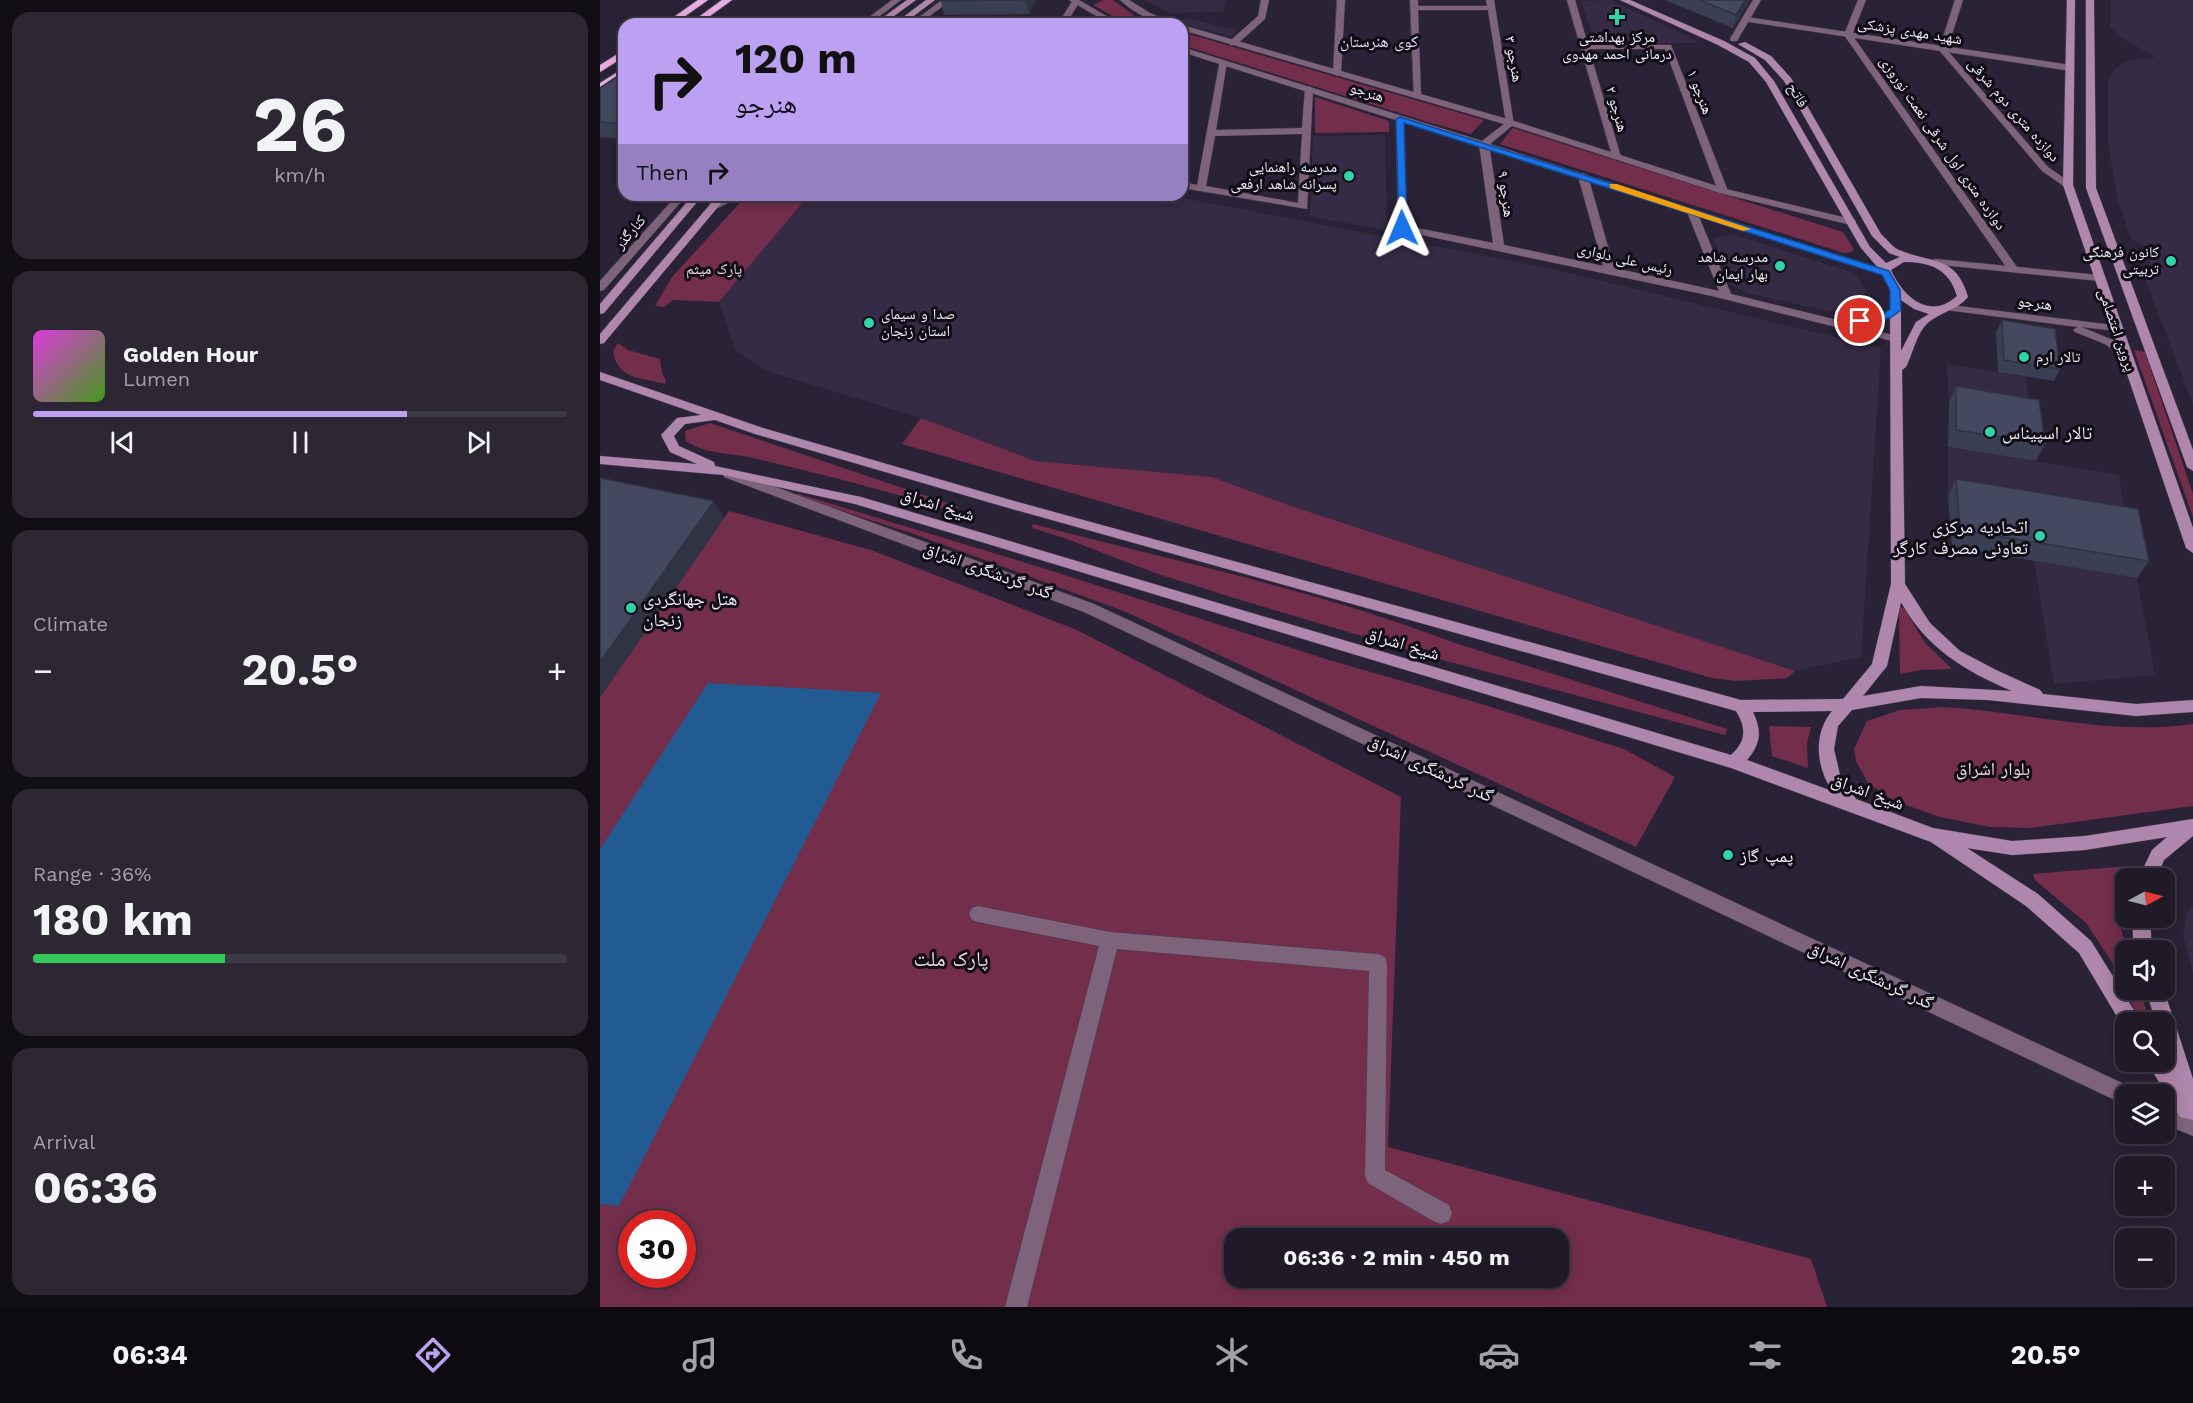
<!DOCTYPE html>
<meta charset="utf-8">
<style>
:root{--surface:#201a28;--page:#2d2734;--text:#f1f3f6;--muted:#a2a1a8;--line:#3d3845;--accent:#bca0f2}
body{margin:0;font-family:"Work Sans","Noto Naskh Arabic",sans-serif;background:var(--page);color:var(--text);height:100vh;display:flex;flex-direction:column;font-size:22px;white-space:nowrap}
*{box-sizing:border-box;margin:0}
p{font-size:20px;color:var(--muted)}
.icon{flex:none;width:33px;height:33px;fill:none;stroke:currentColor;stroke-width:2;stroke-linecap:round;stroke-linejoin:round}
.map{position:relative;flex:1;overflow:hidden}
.drawer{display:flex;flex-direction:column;gap:12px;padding:12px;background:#120e16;width:600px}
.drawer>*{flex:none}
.guide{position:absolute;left:18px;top:18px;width:570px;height:183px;border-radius:18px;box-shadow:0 3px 15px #0003,0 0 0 2px var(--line);background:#bca0f2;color:#111;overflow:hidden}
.needle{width:39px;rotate:83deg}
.buttons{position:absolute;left:1515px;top:868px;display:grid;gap:12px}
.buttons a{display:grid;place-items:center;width:60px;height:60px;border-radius:12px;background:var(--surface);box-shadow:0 3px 15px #0003,0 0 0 2px var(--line);font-size:30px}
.speed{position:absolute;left:18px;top:1210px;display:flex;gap:12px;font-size:30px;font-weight:700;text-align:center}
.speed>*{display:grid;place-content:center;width:78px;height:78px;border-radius:50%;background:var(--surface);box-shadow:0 3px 15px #0003,0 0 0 2px var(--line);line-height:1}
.speed .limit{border:9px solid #d22;background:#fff;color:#111}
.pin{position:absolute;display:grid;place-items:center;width:51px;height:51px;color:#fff;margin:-26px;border:3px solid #fff;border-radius:50%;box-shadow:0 2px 6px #0007}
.me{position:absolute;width:66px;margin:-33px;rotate:359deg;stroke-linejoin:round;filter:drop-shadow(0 0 4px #0008)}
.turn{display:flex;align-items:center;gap:21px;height:126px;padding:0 18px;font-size:27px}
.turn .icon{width:78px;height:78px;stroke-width:2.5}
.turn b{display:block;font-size:42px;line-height:51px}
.then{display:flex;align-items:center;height:57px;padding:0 18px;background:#0003;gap:12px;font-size:22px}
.big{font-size:45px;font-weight:700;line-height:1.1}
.drawer .card{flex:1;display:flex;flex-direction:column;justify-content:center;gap:9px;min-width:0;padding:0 21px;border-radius:18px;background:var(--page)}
.drawer .dial{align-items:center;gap:0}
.dial b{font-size:78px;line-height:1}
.song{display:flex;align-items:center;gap:18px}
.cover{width:72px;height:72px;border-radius:9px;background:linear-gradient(135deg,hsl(300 70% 55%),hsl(100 70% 35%))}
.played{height:6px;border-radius:3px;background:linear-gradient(90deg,var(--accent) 70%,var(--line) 70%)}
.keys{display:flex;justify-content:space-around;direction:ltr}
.heat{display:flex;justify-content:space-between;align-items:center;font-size:33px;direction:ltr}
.charge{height:9px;border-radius:4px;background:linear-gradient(90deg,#34c759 36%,var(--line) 0)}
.trip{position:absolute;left:624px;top:1228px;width:345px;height:60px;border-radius:18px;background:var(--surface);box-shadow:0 3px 15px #0003,0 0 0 2px var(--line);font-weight:700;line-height:60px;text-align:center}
.dock{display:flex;height:96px;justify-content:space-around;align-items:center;background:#0d0a10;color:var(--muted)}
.dock .icon{width:42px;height:42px}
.dock .current{color:var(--accent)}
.dock b{font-size:27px;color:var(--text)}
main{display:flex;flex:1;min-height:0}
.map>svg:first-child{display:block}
</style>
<main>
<section class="drawer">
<div class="card dial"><b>26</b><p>km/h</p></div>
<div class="card">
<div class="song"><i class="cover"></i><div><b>Golden Hour</b><p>Lumen</p></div></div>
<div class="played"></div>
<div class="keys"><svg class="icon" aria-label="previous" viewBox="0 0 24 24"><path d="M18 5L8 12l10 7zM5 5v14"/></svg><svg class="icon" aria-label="pause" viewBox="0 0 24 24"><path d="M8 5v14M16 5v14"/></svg><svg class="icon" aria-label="next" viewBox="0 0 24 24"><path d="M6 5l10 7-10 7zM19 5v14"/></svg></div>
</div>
<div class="card"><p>Climate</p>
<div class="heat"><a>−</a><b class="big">20.5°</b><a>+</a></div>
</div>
<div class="card"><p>Range · 36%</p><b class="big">180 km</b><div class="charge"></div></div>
<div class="card"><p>Arrival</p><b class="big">06:36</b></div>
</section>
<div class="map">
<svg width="1593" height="1307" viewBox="0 0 1593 1307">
<rect width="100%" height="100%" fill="#2a2236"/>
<g fill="#362b45">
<polygon points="544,0 626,0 623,12 569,13"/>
<polygon points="1010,0 1081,33 1100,43 995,44 981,1"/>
<polygon points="1511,0 1593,0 1593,405 1545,278 1553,275 1545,247 1531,239 1517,197 1508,143 1508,80 1514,70 1527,61 1555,57 1522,38 1510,26"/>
<polygon points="587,18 637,30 630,36 578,23"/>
<polygon points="785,135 787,230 710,217 713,136"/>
<polygon points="209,195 568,195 944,267 1281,348 1261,657 1195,671 691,506 612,477 435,461 321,418 167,371 136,351 119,302"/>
<polygon points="1132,234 1254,273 1267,291 1252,309 1229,311 1150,294 1132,285 1113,238"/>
<polygon points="1347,364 1426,377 1431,417 1349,403"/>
<polygon points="1348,447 1519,475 1527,526 1348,496"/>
<polygon points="1434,561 1537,578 1555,675 1454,684"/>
<polygon points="1593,907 1593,973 1583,936 1587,912"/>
</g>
<g fill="#732e4b" fill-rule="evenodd">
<polygon points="504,0 513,0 539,19 557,24 527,24 493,5"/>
<polygon points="582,32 884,120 871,134 831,123 582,45"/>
<polygon points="715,97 789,121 789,132 715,133"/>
<polygon points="913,128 1243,232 1254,249 1252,252 1244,253 900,144"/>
<polygon points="147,195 209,195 119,302 73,300 64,307 55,306 72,277"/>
<path d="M18,343L28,350L60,359L62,373L66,380L65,384C40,377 18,380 13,351Z"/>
<polygon points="1534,350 1545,352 1593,494 1593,517"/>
<polygon points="321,418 435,461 612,477 691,506 1195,671 1187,678 1136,681 1112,678 302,444"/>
<path d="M110,423L359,507L354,512C289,491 224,475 158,459C135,453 106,455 86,441L85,431Z"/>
<polygon points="199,494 449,570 729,660 875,702 1024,749 1075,777 1036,847 526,612 311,533 192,495"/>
<path d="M129,511L271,550L477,630L801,797L788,1147L1211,1259L1227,1307H0V697ZM32,1224H82V1275H32ZM634,1239H958V1278H634Z"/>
<path d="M433,524C573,561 717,590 852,642L1127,729L1125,735L839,659L634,598L555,573L467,539L432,528Z"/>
<polygon points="1299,606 1304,608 1325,643 1352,669 1320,670 1300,674"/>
<path d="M1344,707C1427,712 1509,736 1593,724V806L1431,828L1390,827L1340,817L1292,800L1268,783L1256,761L1254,749L1267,721L1300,710Z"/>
<polygon points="1169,726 1211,727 1207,743 1208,768 1172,756"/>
<polygon points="1528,866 1514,890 1518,920 1528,951 1526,951 1526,990 1540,990 1550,1023 1541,1023 1510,959 1486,923 1435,880 1433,874"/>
</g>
<polygon fill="#225b91" points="108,683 281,693 19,1206 0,1204 0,849"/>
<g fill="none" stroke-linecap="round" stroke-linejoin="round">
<defs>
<g id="minor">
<polygon points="473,0 480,1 466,24 458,24"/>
<polygon points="661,0 669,0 665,19 636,45 630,45 630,41 658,16"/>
<polygon points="737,0 745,0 741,73 737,76 733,73"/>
<polygon points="810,0 818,0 818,6 887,6 886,0 894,0 914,125 906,123 888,10 818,10 821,96 814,98"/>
<polygon points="967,0 975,0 988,45 1071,45 1128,191 1126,193 1118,191 1065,49 989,49 1021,157 1013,159"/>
<polygon points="1153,0 1161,0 1137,41 1131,41 1130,39"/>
<polygon points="1258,0 1266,0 1252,35 1417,267 1417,271 1409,271 1244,35"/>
<polygon points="1355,0 1363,0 1347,50 1448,167 1471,183 1471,187 1465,187 1442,171 1339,50"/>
<path d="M620,60L627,62L616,130L702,128L705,89L709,86L713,89L707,209L582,188V182L597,185ZM702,134L698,203L606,186L615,136Z"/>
<polygon points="800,116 804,119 807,226 893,243 879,144 884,141 889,144 904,245 1003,266 978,176 983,173 988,176 1014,268 1119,291 1087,212 1092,209 1097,212 1131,294 1241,321 1284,313 1292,308 1300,308 1300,312 1291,318 1255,325 1300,337 1302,339 1296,342 1112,296 798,230 796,119"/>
<polygon points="378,906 510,932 778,954 785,957 787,963 785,1170 849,1205 852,1213 849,1221 841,1224 833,1221 768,1183 765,1176 769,971 517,949 427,1307 405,1307 499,946 378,922 372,920 369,914 372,908"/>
</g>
<g id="tertiary">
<polygon points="292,0 301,0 269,24 260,24"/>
<polygon points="342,0 351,0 319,24 310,24"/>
<polygon points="469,0 479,0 520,24 510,24"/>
<path d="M520,0H529L550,13L576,24C555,24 535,14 520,0Z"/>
<polygon points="1146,17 1471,65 1475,68 1471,71 1143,21 1143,17"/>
<polygon points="582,25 914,121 1126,189 1255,220 1256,222 1251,225 1120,193 912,126 890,144 1291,273 1290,275 1282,275 582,52 582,47 882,141 904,124 582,30"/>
<polygon points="77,195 87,195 4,290 0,291 0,281"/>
<polygon points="131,195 144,195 118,208 109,206"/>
<polygon points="1336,259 1499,275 1504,278 1499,281 1332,264 1332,260"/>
<polygon points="1350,305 1521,326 1521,330 1517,331 1481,327 1513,340 1531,354 1529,356 1521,356 1505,344 1475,332 1473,330 1478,327 1346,310 1346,306"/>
<polygon points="129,470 494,604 1533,1088 1536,1095 1526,1095 1526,1105 1519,1102 484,612 124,477 123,474"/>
<polygon points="1564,1103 1593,1116 1593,1136 1564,1124"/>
</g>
<g id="secondary">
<polygon points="307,0 316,0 283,24 274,24"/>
<polygon points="326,0 335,0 303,24 294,24"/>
<path d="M1020,0H1030L1124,41L1155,58L1174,81L1270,247L1286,263L1300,257L1289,253L1272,236L1184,81L1165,60L1138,44L1145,42L1171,56L1191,78L1281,234C1287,239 1292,247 1299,250C1332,264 1356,255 1368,297C1357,311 1335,313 1324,327C1316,337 1312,355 1306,367L1302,370L1305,584L1330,623L1360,651L1396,670L1440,690L1443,694L1536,704L1593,700V712L1536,716L1388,700L1321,698L1252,710L1238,726L1234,749L1240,775L1256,799L1333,828L1412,841L1485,836L1593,819V836L1564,860L1556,879H1538L1552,850L1567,837L1485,850L1412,855L1367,848L1438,894L1491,941L1542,1023H1526L1525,1030L1479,953L1426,906L1331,842L1131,768L255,504L123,475L0,464V456L97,464L70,452L61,435L77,418L101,415L0,380V372L163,428L414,501L1141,700L1243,699L1272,664L1291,584L1290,289L1280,270L1261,248L1166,82L1149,62L1118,45ZM1304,262C1331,262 1349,269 1357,296C1330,321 1303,297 1291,270ZM1301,300L1314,309L1329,314L1316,322L1301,351ZM115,420L155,434L405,507L1136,711C1146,727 1147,741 1131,755L261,497L115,466L114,462L79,446L74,436L85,424ZM1301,602C1326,648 1365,671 1412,691L1321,686L1263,696L1287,666ZM1232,711C1213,734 1216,766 1232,791L1147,760C1161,744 1162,731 1153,712Z"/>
<polygon points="1467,0 1475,0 1473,185 1593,528 1593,553 1586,548 1463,185"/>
<polygon points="1486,0 1494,0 1496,188 1593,450 1593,471 1587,467 1486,188"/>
<polygon points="93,195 103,195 4,313 0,314 0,304"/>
<polygon points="118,195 128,195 4,343 0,344 0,334"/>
<polygon points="1532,918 1550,918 1552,951 1534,951"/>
<polygon points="1546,990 1564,990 1593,1079 1593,1120 1580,1117 1547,1062 1564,1062 1564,1056 1568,1061 1564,1051 1564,1023 1556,1023"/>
</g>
<g id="trunk">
<polygon points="98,0 108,0 74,24 64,24"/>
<polygon points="122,0 132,0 99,24 89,24"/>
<polygon points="24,50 24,57 0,72 0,65"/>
<polygon points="24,68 24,75 0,90 0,83"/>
</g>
</defs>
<use href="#minor" stroke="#463f52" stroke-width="1"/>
<use href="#tertiary" stroke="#463f52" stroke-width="1"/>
<use href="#secondary" stroke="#463f52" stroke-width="1"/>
<use href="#trunk" stroke="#463f52" stroke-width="2"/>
<use href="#minor" fill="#7e647b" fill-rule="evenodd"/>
<use href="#tertiary" fill="#7e647b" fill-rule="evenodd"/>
<use href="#secondary" fill="#b087ac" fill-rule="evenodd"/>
<use href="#trunk" fill="#e8ade2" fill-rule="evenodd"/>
</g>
<g fill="#3b3f53">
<polygon points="436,0 429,14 344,15 341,1"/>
<polygon points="1065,0 1150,0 1133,28"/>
<polygon points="24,72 24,139 0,137 0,88"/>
<polygon points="1402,320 1460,369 1454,381 1398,372 1396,332"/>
<polygon points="1356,386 1445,444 1436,461 1348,447 1349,403"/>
<polygon points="1356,479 1549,561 1537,578 1352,547 1348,496"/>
</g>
<g fill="#303343">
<polygon points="426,0 436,0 429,14"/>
<polygon points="1145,0 1150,0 1133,28 1136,15"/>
<polygon points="114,501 124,518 0,697 0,662"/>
</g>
<g fill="#454960" stroke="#303343" stroke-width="1.5">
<polygon points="342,0 426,0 341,1"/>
<polygon points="1100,0 1145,0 1136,15"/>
<polygon points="24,72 24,124 0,122 0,88"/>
<polygon points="1402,320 1455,329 1460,369 1404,360"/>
<polygon points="1356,386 1439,400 1445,444 1356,430"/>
<polygon points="0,478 114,501 0,662"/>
<polygon points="1356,479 1538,509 1549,561 1360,530"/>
</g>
<polygon fill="#1a73e8" stroke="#114b97" stroke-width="1.5" points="800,117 1289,271 1300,290 1301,310 1290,318 1256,323 1256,318 1284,313 1290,309 1290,290 1282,275 804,123 807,228 799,230 796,119"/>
<polygon fill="#f59e0b" points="1010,184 1017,184 1151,229 1143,231 1010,188"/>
<g fill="#30d4a9" stroke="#110d16" stroke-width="2">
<path d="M1014 8h6v6h6v6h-6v6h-6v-6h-6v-6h6z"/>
<circle cx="749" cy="176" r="6"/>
<circle cx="1571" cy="261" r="6"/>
<circle cx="1180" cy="266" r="6"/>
<circle cx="269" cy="323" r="6"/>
<circle cx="1424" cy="357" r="6"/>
<circle cx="1390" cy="432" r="6"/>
<circle cx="1440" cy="536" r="6"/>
<circle cx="31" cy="608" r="6"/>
<circle cx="1128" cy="855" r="6"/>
</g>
<g text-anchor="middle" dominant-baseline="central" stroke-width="6" stroke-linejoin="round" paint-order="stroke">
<g font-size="15" fill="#f3eefb" stroke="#110d16">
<text transform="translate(1310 31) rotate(9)">شهید مهدی پزشکی</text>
<text transform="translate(914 59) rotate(80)">هنرجو ۳</text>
<text transform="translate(767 92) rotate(18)">هنرجو</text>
<text transform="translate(1100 92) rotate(69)">هنرجو ۱</text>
<text transform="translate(1198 95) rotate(60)">فاتح</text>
<text transform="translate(1017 109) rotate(74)">هنرجو ۲</text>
<text transform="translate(1414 110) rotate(49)">دوازده متری دوم شرقی</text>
<text transform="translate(1343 143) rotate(55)">دوازده متری اول شرقی نعمت نوروزی</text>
<text transform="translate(906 194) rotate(82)">هنرجو ۹</text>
<text transform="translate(30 232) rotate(-49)">کنارگذر</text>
<text transform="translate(1025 259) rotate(13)">رئیس علی دلواری</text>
<text transform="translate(1435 303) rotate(7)">هنرجو</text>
<text transform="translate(1517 330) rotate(71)">پروین اعتصامی</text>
</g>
<g font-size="15" fill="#f3eefb" stroke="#110d16" text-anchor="end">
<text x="1017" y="37" text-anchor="middle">مرکز بهداشتی<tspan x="1017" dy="17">درمانی احمد مهدوی</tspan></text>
<text x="737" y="167">مدرسه راهنمایی<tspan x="737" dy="17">پسرانه شاهد ارفعی</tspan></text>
<text x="1559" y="252">کانون فرهنگی<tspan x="1559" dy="17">تربیتی</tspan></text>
<text x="1168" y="257">مدرسه شاهد<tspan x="1168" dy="17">بهار ایمان</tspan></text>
<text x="281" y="314" text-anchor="start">صدا و سیمای<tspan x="281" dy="17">استان زنجان</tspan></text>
<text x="1436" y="357" text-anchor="start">تالار ارم</text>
</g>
<g font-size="15" fill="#f1dae1" stroke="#110d16">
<text x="114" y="269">پارک میثم</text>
</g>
<g font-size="16" fill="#e8ddf8" stroke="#110d16">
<text x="779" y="41">کوی هنرستان</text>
</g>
<g font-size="18" fill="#f3eefb" stroke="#110d16" text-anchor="start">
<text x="1402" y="432">تالار اسپیناس</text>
<text x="1428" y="526" text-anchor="end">اتحادیه مرکزی<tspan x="1428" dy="21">تعاونی مصرف کارگر</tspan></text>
<text x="43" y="598">هتل جهانگردی<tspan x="43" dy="21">زنجان</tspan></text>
<text x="1140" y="855">پمپ گاز</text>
</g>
<g font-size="18" fill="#f3eefb" stroke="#110d16">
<text transform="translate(338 504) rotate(17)">شیخ اشراق</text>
<text transform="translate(388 570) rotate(20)">گدر گردشگری اشراق</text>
<text transform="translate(803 643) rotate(17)">شیخ اشراق</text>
<text transform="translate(831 768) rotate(25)">گدر گردشگری اشراق</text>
<text transform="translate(1268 791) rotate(20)">شیخ اشراق</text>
<text transform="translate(1271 975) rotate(25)">گدر گردشگری اشراق</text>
</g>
<g font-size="18" fill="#f1dae1" stroke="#110d16">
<text x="1393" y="768">بلوار اشراق</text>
</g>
<g font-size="21" fill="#f1dae1" stroke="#110d16">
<text x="351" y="958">پارک ملت</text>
</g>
</g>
</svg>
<div class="buttons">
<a><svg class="needle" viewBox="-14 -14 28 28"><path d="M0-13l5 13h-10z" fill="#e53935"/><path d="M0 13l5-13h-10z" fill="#a2a1a8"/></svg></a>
<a><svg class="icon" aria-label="sound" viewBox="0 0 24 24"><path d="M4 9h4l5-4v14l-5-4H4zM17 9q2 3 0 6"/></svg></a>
<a><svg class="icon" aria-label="search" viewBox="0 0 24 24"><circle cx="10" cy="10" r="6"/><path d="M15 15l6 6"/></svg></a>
<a><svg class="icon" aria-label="layers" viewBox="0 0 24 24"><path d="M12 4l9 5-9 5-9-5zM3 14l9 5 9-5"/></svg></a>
<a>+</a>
<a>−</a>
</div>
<div class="speed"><div class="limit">30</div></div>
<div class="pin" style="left:1260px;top:321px;background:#d93025"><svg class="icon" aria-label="arrive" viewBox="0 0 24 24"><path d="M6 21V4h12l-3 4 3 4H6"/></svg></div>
<svg class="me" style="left:802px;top:228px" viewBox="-20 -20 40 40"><path d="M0-17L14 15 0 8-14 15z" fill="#1a73e8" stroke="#fff" stroke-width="4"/></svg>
<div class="trip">06:36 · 2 min · 450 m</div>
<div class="guide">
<div class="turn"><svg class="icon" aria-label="right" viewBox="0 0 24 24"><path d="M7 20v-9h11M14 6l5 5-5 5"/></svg><div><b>120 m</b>هنرجو</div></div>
<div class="then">Then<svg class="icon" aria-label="right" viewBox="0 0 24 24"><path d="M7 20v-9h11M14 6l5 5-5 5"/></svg></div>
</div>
</div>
</main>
<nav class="dock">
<b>06:34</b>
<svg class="icon current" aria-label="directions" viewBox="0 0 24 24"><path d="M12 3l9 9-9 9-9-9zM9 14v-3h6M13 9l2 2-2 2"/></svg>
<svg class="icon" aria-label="music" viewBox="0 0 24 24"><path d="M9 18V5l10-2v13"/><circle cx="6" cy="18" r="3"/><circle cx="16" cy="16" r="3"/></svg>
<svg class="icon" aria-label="phone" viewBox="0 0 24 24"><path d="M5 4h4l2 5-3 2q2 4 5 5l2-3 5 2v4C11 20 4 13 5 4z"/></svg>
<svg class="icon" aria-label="climate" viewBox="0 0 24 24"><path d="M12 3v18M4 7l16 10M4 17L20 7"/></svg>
<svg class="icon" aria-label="car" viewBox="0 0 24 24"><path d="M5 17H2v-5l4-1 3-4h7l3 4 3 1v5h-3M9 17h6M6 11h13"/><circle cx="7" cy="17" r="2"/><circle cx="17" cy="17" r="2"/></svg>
<svg class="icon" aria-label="filters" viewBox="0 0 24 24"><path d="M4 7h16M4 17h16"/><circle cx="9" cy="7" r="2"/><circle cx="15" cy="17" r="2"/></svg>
<b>20.5°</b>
</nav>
